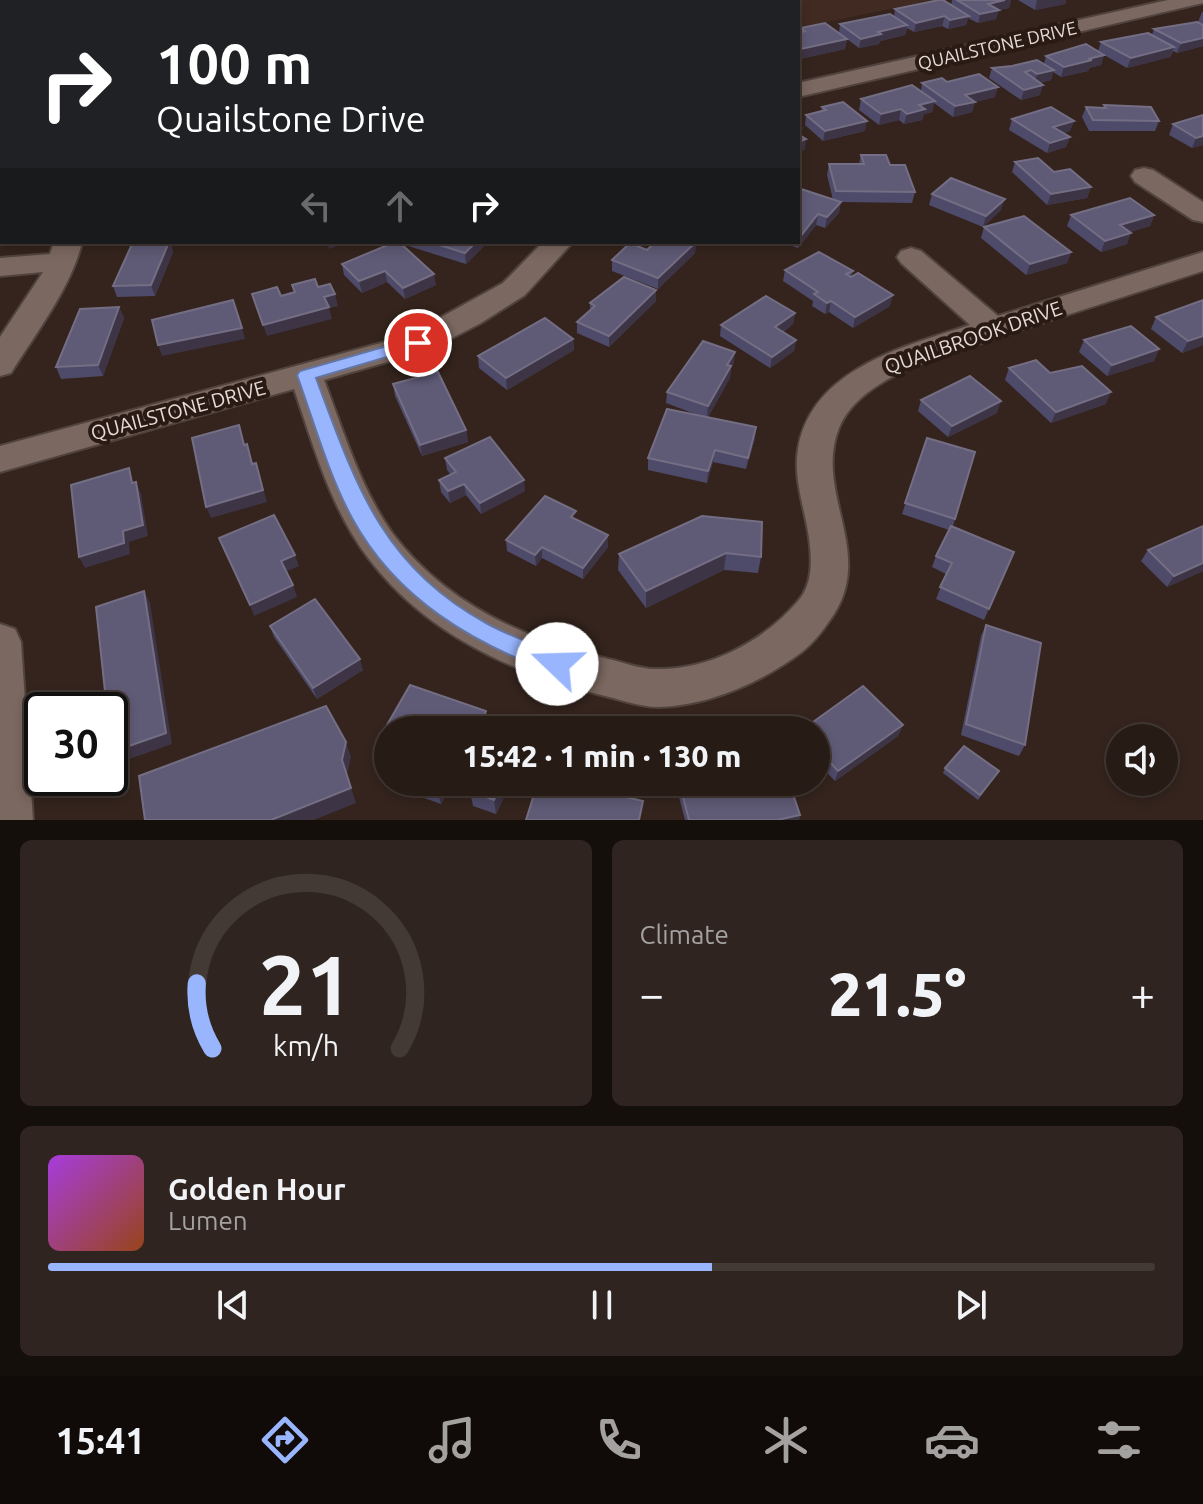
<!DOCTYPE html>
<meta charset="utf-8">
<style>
:root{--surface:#271b16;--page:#2f241f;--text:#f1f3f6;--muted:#a4a1a1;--line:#433935;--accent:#98b5fd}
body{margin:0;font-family:Ubuntu,sans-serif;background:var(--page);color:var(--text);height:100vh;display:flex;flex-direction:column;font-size:30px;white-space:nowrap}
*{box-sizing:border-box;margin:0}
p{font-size:26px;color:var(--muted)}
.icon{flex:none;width:44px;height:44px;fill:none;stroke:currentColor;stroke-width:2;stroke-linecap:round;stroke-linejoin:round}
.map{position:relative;height:820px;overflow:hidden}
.drawer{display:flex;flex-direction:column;gap:20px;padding:20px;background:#150f0c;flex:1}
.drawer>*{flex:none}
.hud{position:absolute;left:0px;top:0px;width:800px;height:244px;box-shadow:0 4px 12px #0003,0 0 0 2px var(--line);background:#202124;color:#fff;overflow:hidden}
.fabs{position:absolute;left:1106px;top:724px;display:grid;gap:16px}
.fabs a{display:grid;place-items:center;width:72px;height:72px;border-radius:50%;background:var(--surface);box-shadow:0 4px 12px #0003,0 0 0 2px var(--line);font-size:40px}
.speed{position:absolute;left:24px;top:692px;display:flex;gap:16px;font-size:40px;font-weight:700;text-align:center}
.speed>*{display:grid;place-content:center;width:104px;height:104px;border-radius:50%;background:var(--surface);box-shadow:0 4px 12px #0003,0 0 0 2px var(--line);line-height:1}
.speed .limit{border:4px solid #111;border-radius:12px;background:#fff;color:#111}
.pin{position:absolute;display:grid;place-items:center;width:68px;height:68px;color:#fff;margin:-34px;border:4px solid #fff;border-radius:50%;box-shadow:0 2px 8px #0007}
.me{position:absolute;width:88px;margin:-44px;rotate:291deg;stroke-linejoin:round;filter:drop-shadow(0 0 6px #0008)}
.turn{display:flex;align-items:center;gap:28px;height:168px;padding:0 24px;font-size:36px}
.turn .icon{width:104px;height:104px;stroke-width:2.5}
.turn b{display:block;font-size:56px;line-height:68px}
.lanes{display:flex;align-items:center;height:76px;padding:0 24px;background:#0003;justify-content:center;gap:40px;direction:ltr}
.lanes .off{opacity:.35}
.big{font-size:60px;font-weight:800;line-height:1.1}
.drawer .card{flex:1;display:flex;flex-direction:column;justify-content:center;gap:12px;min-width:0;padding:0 28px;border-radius:12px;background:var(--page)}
.drawer .dial{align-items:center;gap:0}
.dial svg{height:208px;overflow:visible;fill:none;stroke:var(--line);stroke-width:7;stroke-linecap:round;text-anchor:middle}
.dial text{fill:var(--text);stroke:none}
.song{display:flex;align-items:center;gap:24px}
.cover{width:96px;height:96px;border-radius:12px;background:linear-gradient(135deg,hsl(280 70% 55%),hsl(20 70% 35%))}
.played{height:8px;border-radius:4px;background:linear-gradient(90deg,var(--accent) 60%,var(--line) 60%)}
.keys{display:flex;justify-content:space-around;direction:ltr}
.heat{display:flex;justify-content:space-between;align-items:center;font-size:44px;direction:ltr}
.drawer .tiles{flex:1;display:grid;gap:20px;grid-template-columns:1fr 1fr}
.card:last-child{grid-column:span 2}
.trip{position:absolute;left:374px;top:716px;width:456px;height:80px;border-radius:40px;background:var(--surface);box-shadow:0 4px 12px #0003,0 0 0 2px var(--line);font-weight:800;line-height:80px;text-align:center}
.dock{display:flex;height:128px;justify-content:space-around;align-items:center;background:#100b09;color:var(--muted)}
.dock .icon{width:56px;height:56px}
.dock .current{color:var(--accent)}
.dock b{font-size:36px;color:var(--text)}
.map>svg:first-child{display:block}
</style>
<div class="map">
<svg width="1203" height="820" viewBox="0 0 1203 820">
<rect width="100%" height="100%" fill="#34241d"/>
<polygon fill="#412a21" points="540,0 933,0 798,28 798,2"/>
<polygon fill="#35391a" points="65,0 540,0 542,2 66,2"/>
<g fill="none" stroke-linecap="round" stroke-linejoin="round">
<defs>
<g id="street">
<rect x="25" y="0" width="20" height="2"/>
<polygon points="1168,0 1203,0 1203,3 798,97 798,83"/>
<polygon points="1144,168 1153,170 1203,202 1203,222 1193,220 1135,182 1131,176 1135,170"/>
<path d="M54,242H82C72,286 36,333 11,373L0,376V337L43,272L0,276V258L50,254Z"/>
<path d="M543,242H573L525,295L481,323L429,350L324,380C344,432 360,488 393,534C445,603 526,640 608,659C623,662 639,669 655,669C709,670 763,642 798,601C813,584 812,560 809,538C805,509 793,479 798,449C811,369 905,346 970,325L901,263L897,257L901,251L911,248L921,251L998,316L1203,252V271L934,358C900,372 854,391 839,428C813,494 878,554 830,620C822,632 813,643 802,652C762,682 709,706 658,707C640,707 622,700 605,696C514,674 427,635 369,559C331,510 314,447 294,389L0,472V446L407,336L503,283Z"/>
<polygon points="0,624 15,629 21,642 33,820 0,820"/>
</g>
</defs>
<use href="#street" stroke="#50433d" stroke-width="4"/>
<use href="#street" fill="#7b6860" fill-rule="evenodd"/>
</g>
<g fill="#4e4a69">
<polygon points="952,0 1011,0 1009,8 999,10 996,19 978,23 968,18 966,25 948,29 942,26 914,32 907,28 905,35 880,41 879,44 859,48 847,39 845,49 800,59 798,57 798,33 800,32 801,28 839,33 840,24 894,16 895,9 951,5"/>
<polygon points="1018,0 1066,0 1065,4 1035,10"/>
<polygon points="1202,12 1203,12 1203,24 1198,22"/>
<polygon points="1203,25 1203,46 1177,53 1173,51 1170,57 1127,68 1104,55 1101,65 1089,68 1088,71 1061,77 1053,72 1051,80 1040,83 1040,95 1021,100 989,78 992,68 1044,64 1046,56 1098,51 1101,42 1152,35 1154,29"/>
<polygon points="947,82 995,97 975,102 972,112 953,117 934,103 932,112 924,114 922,120 904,124 899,120 879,125 859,110 861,99 921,91 922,83"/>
<polygon points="1104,105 1159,121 1155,131 1089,131 1082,117 1086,107 1103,108"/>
<polygon points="822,107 865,131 823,141 805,125 806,115 821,111"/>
<polygon points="1203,115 1203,145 1192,148 1169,135 1173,124"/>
<polygon points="1012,119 1074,121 1070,131 1064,133 1070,137 1066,147 1047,153 1009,130"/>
<polygon points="861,155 890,165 915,192 912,203 840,202 839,213 825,228 816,225 798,248 781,242 798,242 798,188 833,200 827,175 829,164 859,164"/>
<polygon points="1015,162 1054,172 1091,187 1087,198 1047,205 1012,172"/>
<polygon points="932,194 1001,210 983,227 929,205"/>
<polygon points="1071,215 1154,215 1150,226 1130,232 1127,244 1101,252 1067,226"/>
<polygon points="984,227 1071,252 1067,263 1026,275 981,238"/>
<polygon points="133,242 170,242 173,252 155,296 117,297 113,286"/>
<polygon points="395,242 436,285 405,299 387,282 362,293 344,275 342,264"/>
<polygon points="404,242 488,242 466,264 405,245"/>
<polygon points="696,242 695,253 658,289 612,271 612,260"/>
<polygon points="785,270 853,271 851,277 890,306 853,328 829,312 825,314 812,306 813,301 783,281"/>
<polygon points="656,301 609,347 577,333 577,322 590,310 590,303"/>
<polygon points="119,307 124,318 103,376 61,379 56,367"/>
<polygon points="795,313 793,324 783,332 796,340 794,351 770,368 720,336 721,325"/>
<polygon points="1156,317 1203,345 1182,353 1151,329"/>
<polygon points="573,339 574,350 507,390 479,368 478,356"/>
<polygon points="1084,340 1159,349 1154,361 1107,376 1079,352"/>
<polygon points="734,363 731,368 730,378 708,417 755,439 746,469 713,462 707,483 648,470 648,458 700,416 666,403 667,392"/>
<polygon points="1009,368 1106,404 1051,423 1005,380"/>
<polygon points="393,384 466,430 468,442 422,456 395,396"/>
<polygon points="921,400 997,413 948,437 918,411"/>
<polygon points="927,438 955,519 953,526 1014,552 984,620 936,599 946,574 932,567 936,556 949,530 902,514"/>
<polygon points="445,458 525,491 481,514 466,495 450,503 441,492 439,480 451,475 447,470"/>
<polygon points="702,516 761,557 758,573 724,570 646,608 618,570 619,554"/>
<polygon points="1203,526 1203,571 1167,587 1141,561 1148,550"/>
<polygon points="506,540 608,547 583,579 542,558 536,566 507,551"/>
<polygon points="986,625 1025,745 1019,756 961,735 981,636"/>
<polygon points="270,626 363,670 317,699 274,637"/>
<polygon points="903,725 898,736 835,781 816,761 816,730"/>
<polygon points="945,768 999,771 978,800 943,773"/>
<polygon points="407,782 452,782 441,804 410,793"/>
<polygon points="456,782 511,782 496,814 473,806 470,791 472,787"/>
<polygon points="675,782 789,782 800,815 799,820 685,820"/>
</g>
<g fill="#3d3446">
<polygon points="1005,0 1011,0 1009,8 999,10 996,19 978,23 980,14 988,4"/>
<polygon points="1037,0 1066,0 1065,4 1035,10"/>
<polygon points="945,16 942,26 914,32 916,23"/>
<polygon points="969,16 966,25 948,29 950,20"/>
<polygon points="907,25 905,35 880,41 879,44 859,48 861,39 878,32"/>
<polygon points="1203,38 1203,46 1177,53 1181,43"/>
<polygon points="847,39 845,49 800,59 801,49"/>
<polygon points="1174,47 1170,57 1127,68 1131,58"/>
<polygon points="1104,55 1101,65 1089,68 1088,71 1061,77 1064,67"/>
<polygon points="1054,70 1051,80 1034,84 1037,74"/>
<polygon points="1043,85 1040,95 1021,100 1024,90"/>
<polygon points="998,87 995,97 975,102 972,112 953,117 955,106 965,95"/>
<polygon points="935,101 932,112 924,114 922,120 904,124 907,114 919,105"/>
<polygon points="901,109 899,120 879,125 881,114"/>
<polygon points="867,121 865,131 823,141 825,131"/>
<polygon points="1074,121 1070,131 1050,137 1053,127"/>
<polygon points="803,127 801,137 798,138 798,128"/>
<polygon points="1203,136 1203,145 1192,148 1196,138"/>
<polygon points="1070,137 1066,147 1047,153 1050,143"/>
<polygon points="806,139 805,150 798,152 798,142"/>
<polygon points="1091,187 1087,198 1047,205 1051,194"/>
<polygon points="1005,199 1001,210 983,227 986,216"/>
<polygon points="841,202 839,213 825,228 827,217"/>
<polygon points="818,214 816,225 798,248 800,237"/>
<polygon points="1154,215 1150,226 1116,236 1120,225"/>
<polygon points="1131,233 1127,244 1101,252 1105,241"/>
<polygon points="169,242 173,252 155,296 151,285"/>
<polygon points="328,242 348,242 329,249"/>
<polygon points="476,242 488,242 466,264 465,253"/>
<polygon points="696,242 695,253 658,289 658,278"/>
<polygon points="1071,252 1067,263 1026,275 1030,264"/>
<polygon points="385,271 387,282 362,293 359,281"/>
<polygon points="434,274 436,285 405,299 403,288"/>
<polygon points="656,290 656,301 609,347 609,336"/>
<polygon points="335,294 338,306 329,308 332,319 267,336 263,325 324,297"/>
<polygon points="893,295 890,306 853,328 855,317"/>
<polygon points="831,301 829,312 825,314 827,303"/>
<polygon points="119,307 124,318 103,376 98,365"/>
<polygon points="795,313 793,324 773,338 775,327"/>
<polygon points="242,328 245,339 162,356 158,345"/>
<polygon points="1203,336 1203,345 1182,353 1188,341"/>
<polygon points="573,339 574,350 507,390 506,378"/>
<polygon points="796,340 794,351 770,368 772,357"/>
<polygon points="1159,349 1154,361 1107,376 1112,365"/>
<polygon points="735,352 734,363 731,368 730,378 707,418 708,406 727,365"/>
<polygon points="1111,392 1106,404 1051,423 1056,412"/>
<polygon points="1001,401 997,413 948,437 952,426"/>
<polygon points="756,427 755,439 746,469 748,458"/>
<polygon points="466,430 468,442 422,456 420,445"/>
<polygon points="715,450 713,462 707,483 708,471"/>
<polygon points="256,463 267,502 211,518 206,507"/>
<polygon points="524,480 525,491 481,514 480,503"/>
<polygon points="136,482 141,494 148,536 129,542 130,554 85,568 79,557 123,531"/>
<polygon points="464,484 466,495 450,503 448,491"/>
<polygon points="608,535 608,547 583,579 583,568"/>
<polygon points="542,547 542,558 536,566 535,555"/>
<polygon points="726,553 724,570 646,608 646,591"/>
<polygon points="295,555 299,566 285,572 281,561"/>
<polygon points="1203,563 1203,571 1167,587 1174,576"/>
<polygon points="293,585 297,597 254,616 250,605"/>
<polygon points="144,591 150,603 172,744 118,763 112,752"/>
<polygon points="360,659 363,670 317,699 313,688"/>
<polygon points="903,725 898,736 835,781 838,771"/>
<polygon points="346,742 351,757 347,775 356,803 314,820 271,820 342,760"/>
<polygon points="441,782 452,782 441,804 437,790"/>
<polygon points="502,782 511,782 496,814 494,800"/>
<polygon points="588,782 592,782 586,803 586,788"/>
<polygon points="800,815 799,820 777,820"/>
</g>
<g fill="#5f5a75" stroke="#746e84" stroke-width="2">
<polygon points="939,0 943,0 969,16 950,20 945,16 916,23 895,9"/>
<polygon points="957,0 1005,0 988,4 999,10 980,14"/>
<polygon points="890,14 907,25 878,32 881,34 861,39 840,24"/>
<polygon points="1197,22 1203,25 1203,38 1181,43 1154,29"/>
<polygon points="825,23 847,39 801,49 798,46 798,33 805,31 801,28"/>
<polygon points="1148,33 1174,47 1131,58 1101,42"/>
<polygon points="1086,44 1104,55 1088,59 1092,60 1064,67 1046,56"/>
<polygon points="1037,60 1054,70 1037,74 1031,70 1025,72 1043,85 1024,90 992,68 1012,66"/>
<polygon points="979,74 998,87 965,95 975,102 955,106 922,83 942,78 947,82"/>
<polygon points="912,85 935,101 919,105 925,109 907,114 901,109 881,114 861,99"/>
<polygon points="843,102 867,121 825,131 806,115 826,110 822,107"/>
<polygon points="1104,105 1151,107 1159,121 1093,120 1086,107 1106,108"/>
<polygon points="1051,107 1074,121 1053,127 1070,137 1050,143 1012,119"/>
<polygon points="1203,115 1203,136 1196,138 1173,124"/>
<polygon points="798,134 806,139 798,142"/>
<polygon points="861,155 886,155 890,165 905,165 915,192 836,191 829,164 864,164"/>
<polygon points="1038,158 1054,172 1070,169 1091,187 1051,194 1015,162"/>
<polygon points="951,178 1005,199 986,216 932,194"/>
<polygon points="798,188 841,202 827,217 818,214 800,237 798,237"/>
<polygon points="1130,198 1154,215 1120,225 1131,233 1105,241 1071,215"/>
<polygon points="1024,216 1071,252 1030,264 984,227"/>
<polygon points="133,242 169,242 151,285 113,286"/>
<polygon points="395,242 399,242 434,274 403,288 385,271 359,281 342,264"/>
<polygon points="430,242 476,242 465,253"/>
<polygon points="655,242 696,242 658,278 612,260 630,243 647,250"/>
<polygon points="819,252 853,271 846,274 851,277 858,273 893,295 855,317 831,301 827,303 814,294 818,292 785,270"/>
<polygon points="624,277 656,290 609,336 577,322 595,306 590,303"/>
<polygon points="315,279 318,287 330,284 335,294 324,297 329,307 263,325 252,294 277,287 281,296 295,292 292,285"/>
<polygon points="766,296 795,313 775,327 796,340 772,357 721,325"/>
<polygon points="233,300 242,328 158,345 152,320"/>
<polygon points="1203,300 1203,336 1188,341 1156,317"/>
<polygon points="119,307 98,365 56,367 80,309"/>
<polygon points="545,318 573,339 506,378 478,356"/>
<polygon points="1131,326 1159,349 1112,365 1084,340"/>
<polygon points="703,341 735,352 727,365 731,366 708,406 667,392"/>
<polygon points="1036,360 1050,373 1082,366 1111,392 1056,412 1009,368"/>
<polygon points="438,372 466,430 420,445 393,384"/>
<polygon points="970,376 1001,401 952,426 921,400"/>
<polygon points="667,409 756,427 748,458 715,450 708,471 648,458"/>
<polygon points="239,425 244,445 247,444 252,464 256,463 263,490 206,507 192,438"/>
<polygon points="490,437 524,480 480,503 464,484 448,491 439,480 456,472 445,458"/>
<polygon points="927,438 975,452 955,519 905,503"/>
<polygon points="129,468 132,483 136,482 143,525 123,531 124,543 79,557 71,485"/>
<polygon points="545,496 576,511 571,517 608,535 583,568 542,547 535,555 506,540"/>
<polygon points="274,515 295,555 281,561 293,585 250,605 219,538"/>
<polygon points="702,516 762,522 761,557 726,553 646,591 619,554"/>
<polygon points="951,526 1014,552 989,609 940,587 952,563 936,556"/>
<polygon points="1203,526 1203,563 1174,576 1148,550"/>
<polygon points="144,591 166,733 112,752 110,738 110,710 107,710 96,607"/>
<polygon points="315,599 360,659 313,688 270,626"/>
<polygon points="986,625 1041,643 1025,745 966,724"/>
<polygon points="410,685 486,711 484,716 523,730 400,730 387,725"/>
<polygon points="863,686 903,725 838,771 816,747 816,730 802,730"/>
<polygon points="326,706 346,742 342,760 351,788 271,820 145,820 139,776"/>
<polygon points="964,746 999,771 980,795 945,768"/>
<polygon points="417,782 441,782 437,790"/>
<polygon points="474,782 502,782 494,800 470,791"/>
<polygon points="538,782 588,782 586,788 643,801 639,820 526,820"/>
<polygon points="679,782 789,782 800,815 777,820 689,820"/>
</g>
<path fill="#98b5fd" stroke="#6376a4" stroke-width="2" d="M418,337L424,339L426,343L424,346L316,378C355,482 381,566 486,623C511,637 539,646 565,657L569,664L565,671L557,674C473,644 396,599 352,518C328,473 314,422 297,375L300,371Z"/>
<g text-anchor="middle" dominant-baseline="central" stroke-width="8" stroke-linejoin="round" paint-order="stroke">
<g font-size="18" fill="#e6dbd6" stroke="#2a1a14">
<text transform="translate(997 45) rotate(-13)">QUAILSTONE DRIVE</text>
</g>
<g font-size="20" fill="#e6dbd6" stroke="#2a1a14">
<text transform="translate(973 337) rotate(-19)">QUAILBROOK DRIVE</text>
<text transform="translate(178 410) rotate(-15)">QUAILSTONE DRIVE</text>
</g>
</g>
</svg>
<div class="fabs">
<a><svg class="icon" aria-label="sound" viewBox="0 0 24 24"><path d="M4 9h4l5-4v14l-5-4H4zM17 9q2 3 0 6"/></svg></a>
</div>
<div class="speed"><div class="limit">30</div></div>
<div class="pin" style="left:418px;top:343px;background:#d93025"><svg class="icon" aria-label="arrive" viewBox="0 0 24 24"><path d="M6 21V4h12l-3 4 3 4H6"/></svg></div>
<svg class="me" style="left:557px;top:664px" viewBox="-20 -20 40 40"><circle r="19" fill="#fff"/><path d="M0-13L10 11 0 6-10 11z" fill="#98b5fd"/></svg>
<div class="trip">15:42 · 1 min · 130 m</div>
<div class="hud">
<div class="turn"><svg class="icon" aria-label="right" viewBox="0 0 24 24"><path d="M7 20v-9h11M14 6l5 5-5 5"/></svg><div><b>100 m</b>Quailstone Drive</div></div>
<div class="lanes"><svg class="icon off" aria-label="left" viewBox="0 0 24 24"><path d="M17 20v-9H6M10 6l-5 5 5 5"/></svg><svg class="icon off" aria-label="ahead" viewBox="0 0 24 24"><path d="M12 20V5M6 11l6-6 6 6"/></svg><svg class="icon" aria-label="right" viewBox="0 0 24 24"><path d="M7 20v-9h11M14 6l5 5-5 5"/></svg></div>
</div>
</div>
<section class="drawer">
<div class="tiles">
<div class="card dial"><svg viewBox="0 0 100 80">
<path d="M14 69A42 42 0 1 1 86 69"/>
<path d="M14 69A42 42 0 0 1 8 44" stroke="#98b5fd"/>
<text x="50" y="56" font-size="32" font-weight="700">21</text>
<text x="50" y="72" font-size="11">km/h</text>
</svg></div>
<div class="card"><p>Climate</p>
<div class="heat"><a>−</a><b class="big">21.5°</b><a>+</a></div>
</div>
<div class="card">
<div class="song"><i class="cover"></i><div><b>Golden Hour</b><p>Lumen</p></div></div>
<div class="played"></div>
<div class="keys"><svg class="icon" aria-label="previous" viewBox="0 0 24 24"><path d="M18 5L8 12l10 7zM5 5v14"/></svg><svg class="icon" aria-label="pause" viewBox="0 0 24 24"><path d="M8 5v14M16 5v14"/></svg><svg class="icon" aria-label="next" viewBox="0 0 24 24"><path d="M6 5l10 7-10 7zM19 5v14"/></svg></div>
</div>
</div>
</section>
<nav class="dock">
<b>15:41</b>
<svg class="icon current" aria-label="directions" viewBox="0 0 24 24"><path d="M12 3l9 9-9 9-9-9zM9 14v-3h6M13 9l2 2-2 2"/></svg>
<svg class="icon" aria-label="music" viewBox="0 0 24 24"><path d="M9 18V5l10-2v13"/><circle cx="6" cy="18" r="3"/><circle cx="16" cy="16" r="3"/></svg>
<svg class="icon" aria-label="phone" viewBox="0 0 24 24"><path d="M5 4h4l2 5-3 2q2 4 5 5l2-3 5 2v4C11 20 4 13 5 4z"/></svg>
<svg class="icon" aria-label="climate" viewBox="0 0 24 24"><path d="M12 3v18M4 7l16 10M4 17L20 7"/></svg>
<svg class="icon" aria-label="car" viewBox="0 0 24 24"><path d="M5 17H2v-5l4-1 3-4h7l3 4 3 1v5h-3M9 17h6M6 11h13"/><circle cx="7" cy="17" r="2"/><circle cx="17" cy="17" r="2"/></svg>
<svg class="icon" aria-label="filters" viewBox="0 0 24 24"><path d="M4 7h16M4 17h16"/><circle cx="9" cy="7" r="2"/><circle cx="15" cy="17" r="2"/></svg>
</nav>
